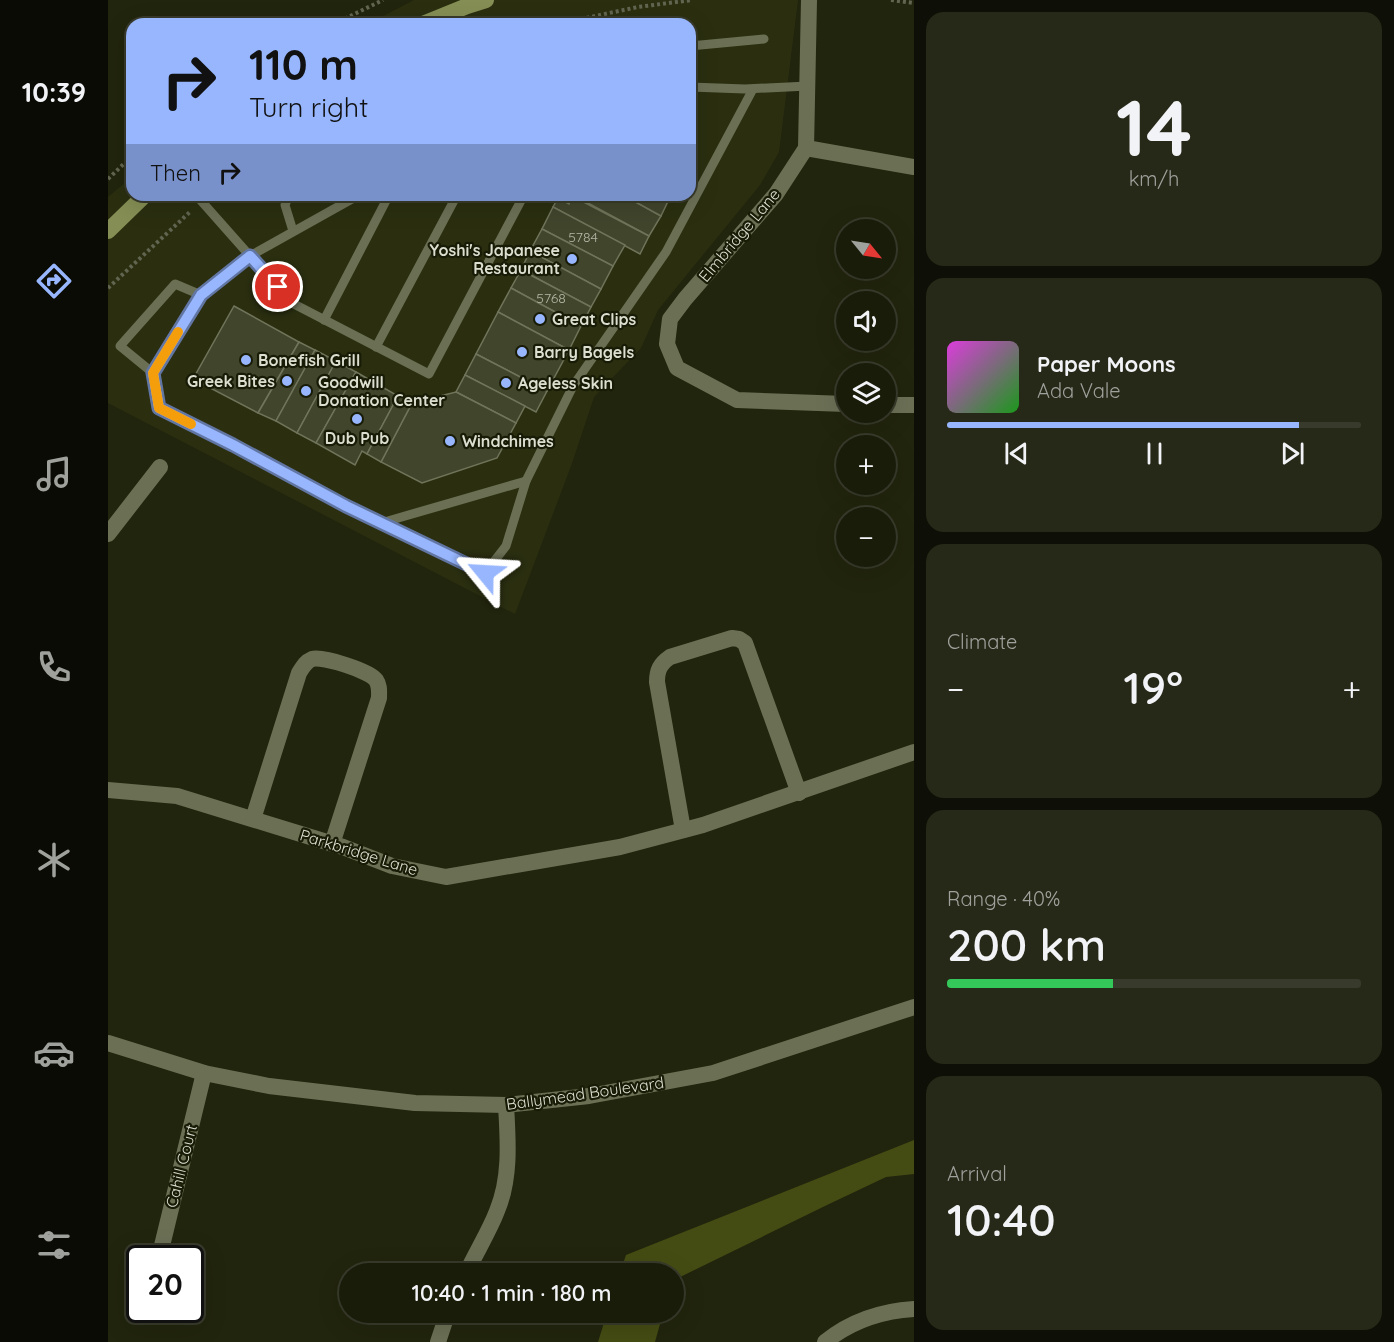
<!DOCTYPE html>
<meta charset="utf-8">
<style>
:root{--surface:#1a1c0a;--page:#272918;--text:#f1f3f6;--muted:#9fa19c;--line:#383a2b;--accent:#97b6fd}
body{margin:0;font-family:Quicksand,sans-serif;background:var(--page);color:var(--text);height:100vh;display:flex;flex-direction:column;font-size:22px;white-space:nowrap}
*{box-sizing:border-box;margin:0}
p{font-size:20px;color:var(--muted)}
.icon{flex:none;width:33px;height:33px;fill:none;stroke:currentColor;stroke-width:2;stroke-linecap:round;stroke-linejoin:round}
.map{position:relative;flex:1;overflow:hidden}
.drawer{display:flex;flex-direction:column;gap:12px;padding:12px;background:#0e0f06;width:480px}
.drawer>*{flex:none}
.top-card{position:absolute;left:18px;top:18px;width:570px;height:183px;border-radius:18px;box-shadow:0 6px 24px #0002,0 0 0 2px var(--line);background:#97b6fd;color:#111;overflow:hidden}
.needle{width:39px;rotate:120deg}
.controls{position:absolute;left:728px;top:219px;display:grid;gap:12px}
.controls a{display:grid;place-items:center;width:60px;height:60px;border-radius:50%;background:var(--surface);box-shadow:0 6px 24px #0002,0 0 0 2px var(--line);font-size:30px}
.speed{position:absolute;left:18px;top:1245px;display:flex;gap:12px;font-size:30px;font-weight:700;text-align:center}
.speed>*{display:grid;place-content:center;width:78px;height:78px;border-radius:50%;background:var(--surface);box-shadow:0 6px 24px #0002,0 0 0 2px var(--line);line-height:1}
.speed .limit{border:3px solid #111;border-radius:9px;background:#fff;color:#111}
.pin{position:absolute;display:grid;place-items:center;width:51px;height:51px;color:#fff;margin:-26px;border:3px solid #fff;border-radius:50%;box-shadow:0 2px 6px #0007}
.me{position:absolute;width:66px;margin:-33px;rotate:297deg;stroke-linejoin:round;filter:drop-shadow(0 0 4px #0008)}
.turn{display:flex;align-items:center;gap:21px;height:126px;padding:0 24px;font-size:27px}
.turn .icon{width:78px;height:78px;stroke-width:2.5}
.turn b{display:block;font-size:42px;line-height:51px}
.then{display:flex;align-items:center;height:57px;padding:0 24px;background:#0003;gap:12px;font-size:22px}
.big{font-size:45px;font-weight:600;line-height:1.1}
.drawer .tile{flex:1;display:flex;flex-direction:column;justify-content:center;gap:9px;min-width:0;padding:0 21px;border-radius:18px;background:var(--page)}
.drawer .dial{align-items:center;gap:0}
.dial b{font-size:78px;line-height:1}
.song{display:flex;align-items:center;gap:18px}
.cover{width:72px;height:72px;border-radius:9px;background:linear-gradient(135deg,hsl(300 70% 55%),hsl(120 70% 35%))}
.played{height:6px;border-radius:3px;background:linear-gradient(90deg,var(--accent) 85%,var(--line) 85%)}
.keys{display:flex;justify-content:space-around;direction:ltr}
.heat{display:flex;justify-content:space-between;align-items:center;font-size:33px;direction:ltr}
.charge{height:9px;border-radius:4px;background:linear-gradient(90deg,#34c759 40%,var(--line) 0)}
.trip{position:absolute;left:231px;top:1263px;width:345px;height:60px;border-radius:30px;background:var(--surface);box-shadow:0 6px 24px #0002,0 0 0 2px var(--line);font-weight:600;line-height:60px;text-align:center}
main{display:flex;flex:1;min-height:0}
.dock{display:flex;flex-direction:column;width:108px;justify-content:space-around;align-items:center;background:#0a0b04;color:var(--muted)}
.dock .icon{width:42px;height:42px}
.dock .current{color:var(--accent)}
.dock b{font-size:27px;color:var(--text)}
.map>svg:first-child{display:block}
</style>
<main>
<nav class="dock">
<b>10:39</b>
<svg class="icon current" aria-label="directions" viewBox="0 0 24 24"><path d="M12 3l9 9-9 9-9-9zM9 14v-3h6M13 9l2 2-2 2"/></svg>
<svg class="icon" aria-label="music" viewBox="0 0 24 24"><path d="M9 18V5l10-2v13"/><circle cx="6" cy="18" r="3"/><circle cx="16" cy="16" r="3"/></svg>
<svg class="icon" aria-label="phone" viewBox="0 0 24 24"><path d="M5 4h4l2 5-3 2q2 4 5 5l2-3 5 2v4C11 20 4 13 5 4z"/></svg>
<svg class="icon" aria-label="climate" viewBox="0 0 24 24"><path d="M12 3v18M4 7l16 10M4 17L20 7"/></svg>
<svg class="icon" aria-label="car" viewBox="0 0 24 24"><path d="M5 17H2v-5l4-1 3-4h7l3 4 3 1v5h-3M9 17h6M6 11h13"/><circle cx="7" cy="17" r="2"/><circle cx="17" cy="17" r="2"/></svg>
<svg class="icon" aria-label="filters" viewBox="0 0 24 24"><path d="M4 7h16M4 17h16"/><circle cx="9" cy="7" r="2"/><circle cx="15" cy="17" r="2"/></svg>
</nav>
<div class="map">
<svg width="806" height="1342" viewBox="0 0 806 1342">
<rect width="100%" height="100%" fill="#22250d"/>
<polygon fill="#2b2f10" points="306,0 690,0 671,152 652,185 550,310 533,348 486,397 463,466 407,614 0,403 0,197 24,177 24,195 582,195 582,24 260,24"/>
<g fill="#454c13">
<polygon points="806,1140 806,1174 778,1177 719,1205 566,1280 566,1274 512,1273 518,1255"/>
<polygon points="499,1313 555,1313 547,1342 490,1342"/>
</g>
<g fill="#41452c" stroke="#70745a" stroke-width="1.5">
<polygon points="465,195 515,195 553,216 541,236"/>
<polygon points="515,195 563,195 553,216"/>
<polygon points="464,196 541,236 532,254 445,207 450,198 461,204"/>
<polygon points="445,207 517,245 505,266 434,229"/>
<polygon points="434,229 505,266 493,289 422,251"/>
<polygon points="422,251 493,289 483,307 413,270"/>
<polygon points="413,270 483,307 473,326 403,288"/>
<polygon points="403,288 473,326 461,350 390,312"/>
<polygon points="126,306 191,342 150,413 85,379"/>
<polygon points="390,312 461,350 439,391 368,354"/>
<polygon points="191,342 207,350 168,421 150,413"/>
<polygon points="207,350 228,361 189,433 168,421"/>
<polygon points="368,354 439,391 428,412 357,375"/>
<polygon points="228,361 248,372 208,443 189,433"/>
<polygon points="248,372 290,396 259,454 254,451 247,465 208,443"/>
<polygon points="357,375 417,406 408,423 348,392"/>
<polygon points="348,392 408,423 389,458 314,483 273,462 304,403"/>
<polygon points="290,396 304,403 273,462 259,454"/>
</g>
<g fill="none" stroke-linecap="round" stroke-linejoin="round">
<g stroke="#626550" stroke-width="4" stroke-dasharray="3 3" stroke-linecap="butt">
<polyline points="783,0 806,3"/>
<polyline points="226,24 275,0"/>
<polyline points="449,24 530,7 584,0"/>
<polyline points="0,179 24,156"/>
<polyline points="0,288 83,211"/>
</g>
<g stroke="#6b7055" stroke-width="9">
<polyline points="582,46 656,39"/>
<polyline points="582,87 637,89 700,86"/>
<polyline points="88,195 142,256 251,195"/>
<polyline points="181,195 177,205 185,231"/>
<polyline points="416,195 321,374 184,303 142,256 93,295 45,373 51,408 125,445 238,506 377,573 398,546 418,481 465,386 558,252 645,89"/>
<polyline points="216,320 281,195"/>
<polyline points="268,347 349,195"/>
<polyline points="45,373 12,346 67,284 93,295"/>
<polyline points="273,523 418,481"/>
</g>
<g stroke="#6b7055" stroke-width="16">
<polyline points="701,0 698,148 668,194 577,299 562,319 559,344 569,368 629,400 738,404"/>
<polyline points="698,148 806,167"/>
<polyline points="777,405 806,405"/>
<polyline points="0,534 52,467"/>
<polyline points="0,790 69,796 235,847 284,866 338,877 512,847 595,825 806,752"/>
<path d="M145,819L191,673C195,667 197,662 204,659C215,656 262,671 268,680C272,686 271,691 271,698L224,844"/>
<path d="M575,830L549,682C549,670 552,664 562,657L624,638L631,639L637,643L691,793"/>
<polyline points="0,1043 96,1073 161,1086 307,1103 398,1105 481,1096 605,1073 806,1007"/>
<polyline points="51,1258 96,1073"/>
<path d="M358,1274C368,1252 381,1232 389,1211C403,1178 400,1140 398,1105"/>
<polyline points="330,1342 340,1312"/>
<path d="M717,1342C743,1321 773,1311 806,1309"/>
</g>
<g stroke="#858e54" stroke-width="16">
<polyline points="315,24 359,6 378,0"/>
<polyline points="0,231 37,195"/>
</g>
</g>
<g fill="none" stroke-linecap="round" stroke-linejoin="round">
<defs>
<polyline id="route" points="170,287 142,256 93,295 45,373 51,408 125,445 238,506 377,573"/>
</defs>
<use href="#route" stroke="#6276a4" stroke-width="15"/>
<use href="#route" stroke="#97b6fd" stroke-width="10"/>
<polyline stroke="#f59e0b" stroke-width="10" points="70,332 45,373 51,408 83,424"/>
</g>
<g fill="#97b6fd" stroke="#181b05" stroke-width="2">
<circle cx="464" cy="259" r="6"/>
<circle cx="432" cy="319" r="6"/>
<circle cx="414" cy="352" r="6"/>
<circle cx="138" cy="360" r="6"/>
<circle cx="179" cy="381" r="6"/>
<circle cx="398" cy="383" r="6"/>
<circle cx="198" cy="391" r="6"/>
<circle cx="249" cy="419" r="6"/>
<circle cx="342" cy="441" r="6"/>
</g>
<g text-anchor="middle" dominant-baseline="central" stroke-width="4.5" stroke-linejoin="round" paint-order="stroke">
<g font-size="14" fill="#b5b8a7">
<text x="475" y="237">5784</text>
<text x="443" y="298">5768</text>
</g>
<g font-size="16" fill="#dcdfd0" stroke="#181b05">
<text transform="translate(631 235) rotate(-50)">Elmbridge Lane</text>
<text transform="translate(251 852) rotate(17)">Parkbridge Lane</text>
<text transform="translate(477 1093) rotate(-8)">Ballymead Boulevard</text>
<text transform="translate(73 1166) rotate(-76)">Cahill Court</text>
</g>
<g font-size="16" font-weight="bold" fill="#dcdfd0" stroke="#181b05" text-anchor="start">
<text x="452" y="250" text-anchor="end">Yoshi's Japanese<tspan x="452" dy="18">Restaurant</tspan></text>
<text x="444" y="319">Great Clips</text>
<text x="426" y="352">Barry Bagels</text>
<text x="150" y="360">Bonefish Grill</text>
<text x="167" y="381" text-anchor="end">Greek Bites</text>
<text x="210" y="382">Goodwill<tspan x="210" dy="18">Donation Center</tspan></text>
<text x="410" y="383">Ageless Skin</text>
<text x="249" y="438" text-anchor="middle">Dub Pub</text>
<text x="354" y="441">Windchimes</text>
</g>
</g>
</svg>
<div class="controls">
<a><svg class="needle" viewBox="-14 -14 28 28"><path d="M0-13l5 13h-10z" fill="#e53935"/><path d="M0 13l5-13h-10z" fill="#9fa19c"/></svg></a>
<a><svg class="icon" aria-label="sound" viewBox="0 0 24 24"><path d="M4 9h4l5-4v14l-5-4H4zM17 9q2 3 0 6"/></svg></a>
<a><svg class="icon" aria-label="layers" viewBox="0 0 24 24"><path d="M12 4l9 5-9 5-9-5zM3 14l9 5 9-5"/></svg></a>
<a>+</a>
<a>−</a>
</div>
<div class="speed"><div class="limit">20</div></div>
<div class="pin" style="left:170px;top:287px;background:#d93025"><svg class="icon" aria-label="arrive" viewBox="0 0 24 24"><path d="M6 21V4h12l-3 4 3 4H6"/></svg></div>
<svg class="me" style="left:377px;top:573px" viewBox="-20 -20 40 40"><path d="M0-17L14 15 0 8-14 15z" fill="#97b6fd" stroke="#fff" stroke-width="4"/></svg>
<div class="trip">10:40 · 1 min · 180 m</div>
<div class="top-card">
<div class="turn"><svg class="icon" aria-label="right" viewBox="0 0 24 24"><path d="M7 20v-9h11M14 6l5 5-5 5"/></svg><div><b>110 m</b>Turn right</div></div>
<div class="then">Then<svg class="icon" aria-label="right" viewBox="0 0 24 24"><path d="M7 20v-9h11M14 6l5 5-5 5"/></svg></div>
</div>
</div>
<section class="drawer">
<div class="tile dial"><b>14</b><p>km/h</p></div>
<div class="tile">
<div class="song"><i class="cover"></i><div><b>Paper Moons</b><p>Ada Vale</p></div></div>
<div class="played"></div>
<div class="keys"><svg class="icon" aria-label="previous" viewBox="0 0 24 24"><path d="M18 5L8 12l10 7zM5 5v14"/></svg><svg class="icon" aria-label="pause" viewBox="0 0 24 24"><path d="M8 5v14M16 5v14"/></svg><svg class="icon" aria-label="next" viewBox="0 0 24 24"><path d="M6 5l10 7-10 7zM19 5v14"/></svg></div>
</div>
<div class="tile"><p>Climate</p>
<div class="heat"><a>−</a><b class="big">19°</b><a>+</a></div>
</div>
<div class="tile"><p>Range · 40%</p><b class="big">200 km</b><div class="charge"></div></div>
<div class="tile"><p>Arrival</p><b class="big">10:40</b></div>
</section>
</main>
